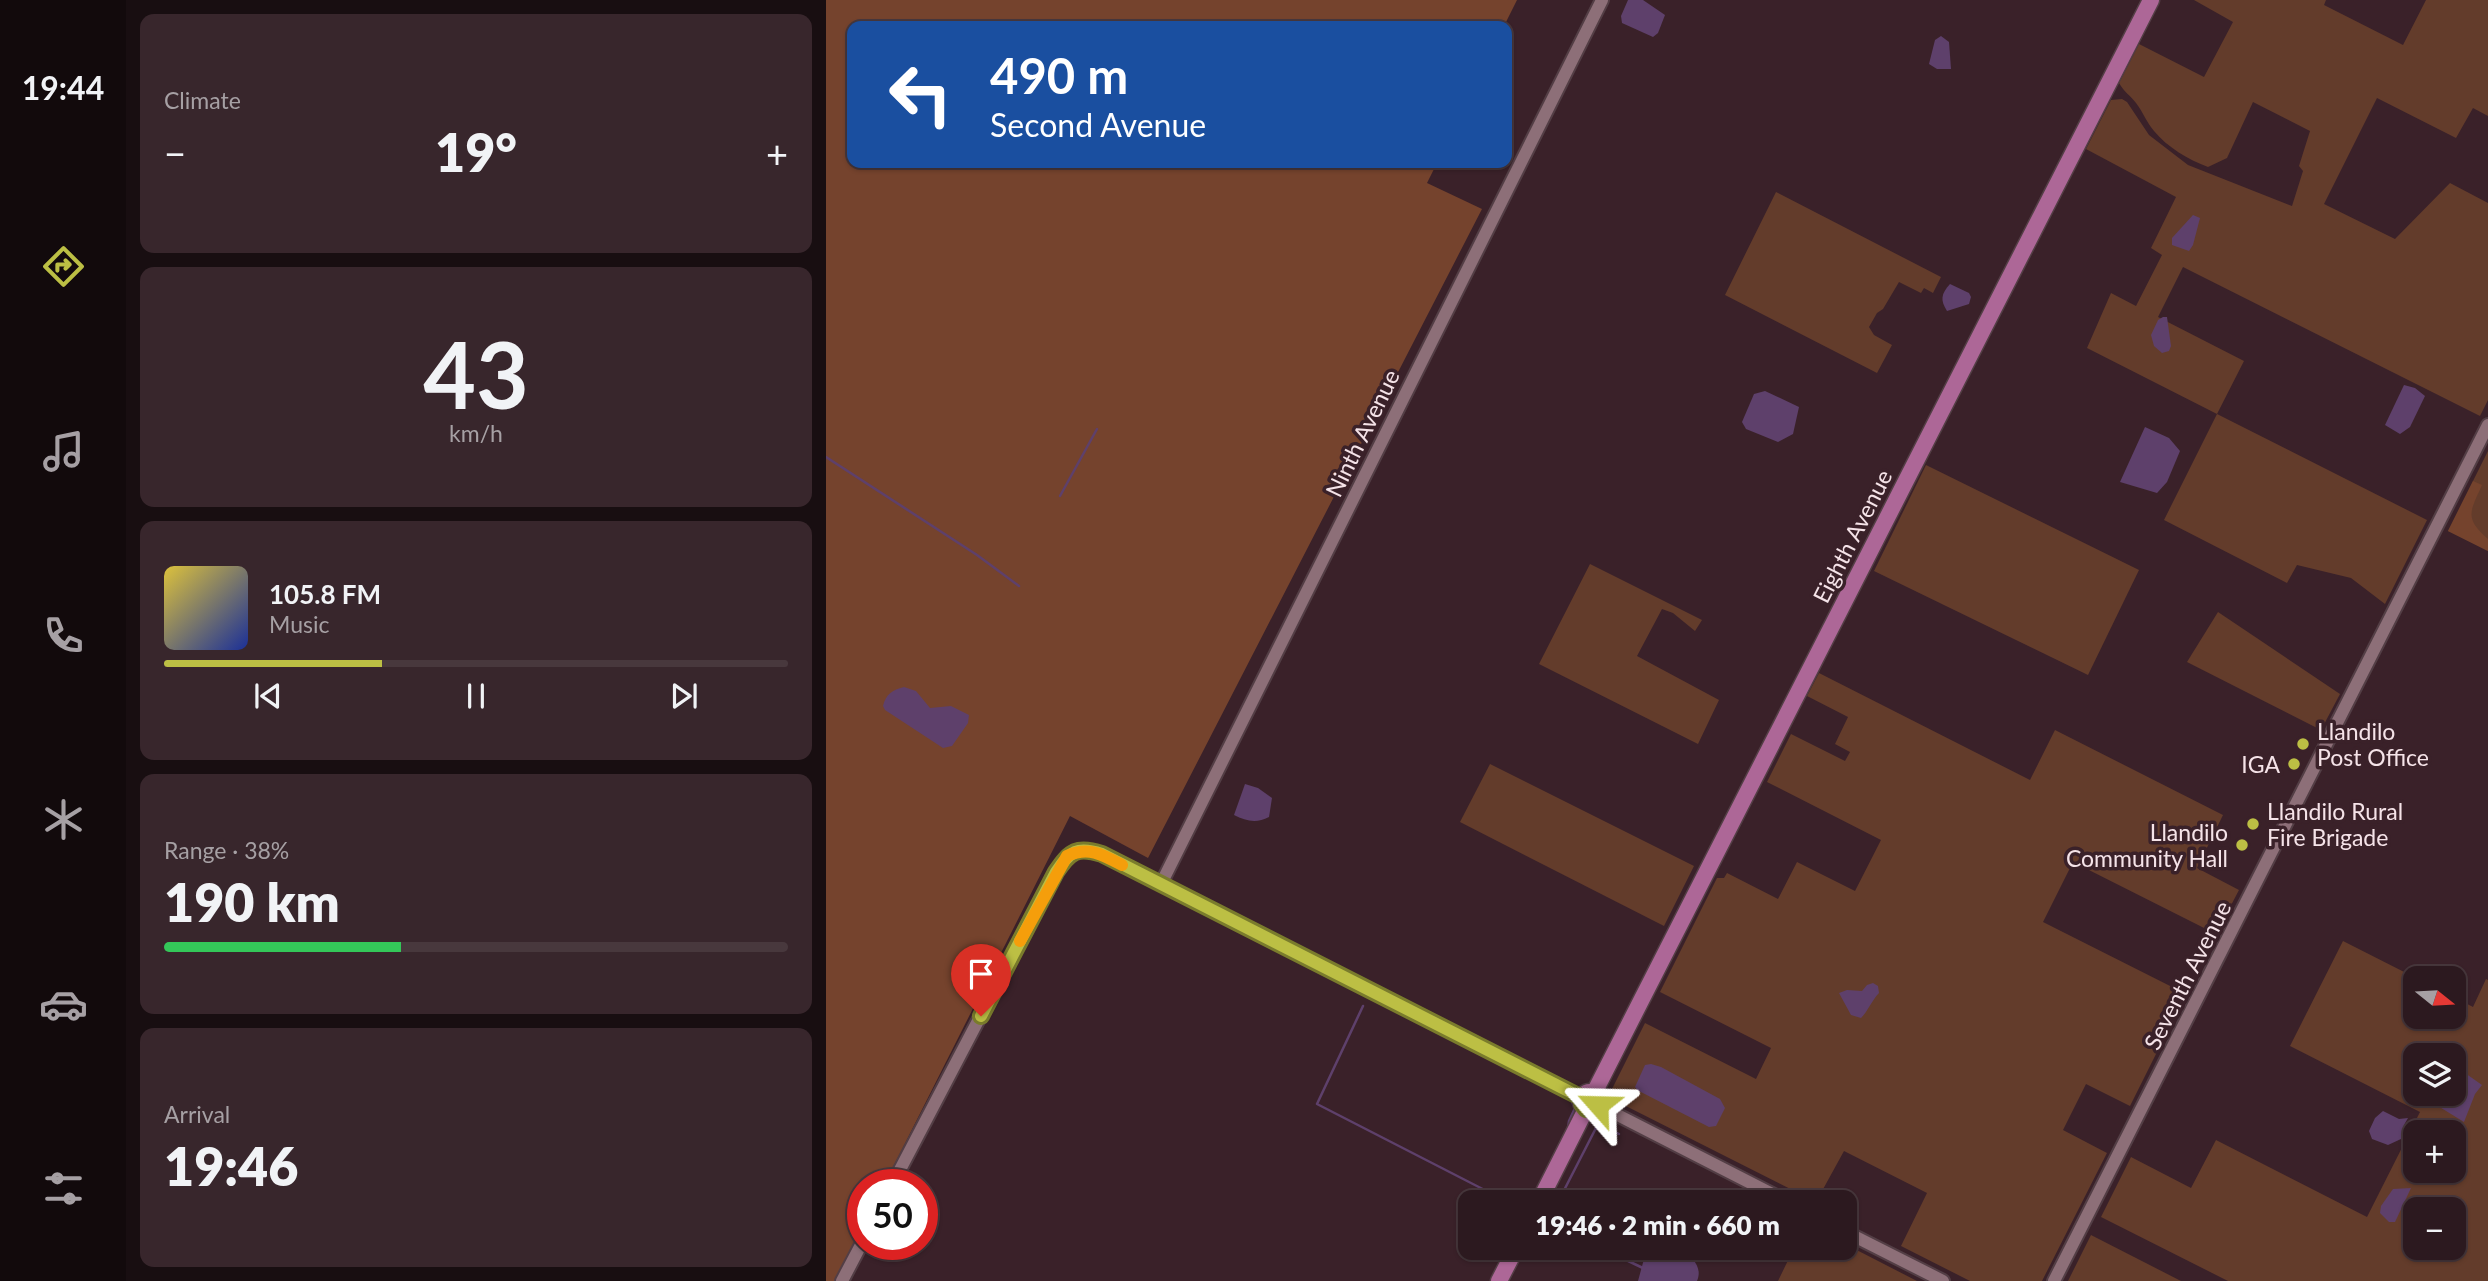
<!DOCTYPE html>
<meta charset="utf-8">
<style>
:root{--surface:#2c191f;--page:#38262c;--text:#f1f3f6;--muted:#a6a0a4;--line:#48383d;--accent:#bcbf44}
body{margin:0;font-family:Lato,sans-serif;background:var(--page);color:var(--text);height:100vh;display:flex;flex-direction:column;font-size:26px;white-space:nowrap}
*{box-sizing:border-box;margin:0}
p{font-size:23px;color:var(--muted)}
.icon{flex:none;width:38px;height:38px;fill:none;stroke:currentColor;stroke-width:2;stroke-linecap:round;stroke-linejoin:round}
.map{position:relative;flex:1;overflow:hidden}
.sheet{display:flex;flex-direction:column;gap:14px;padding:14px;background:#180e11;width:700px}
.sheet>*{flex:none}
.guide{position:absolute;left:21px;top:21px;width:665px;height:147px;border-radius:14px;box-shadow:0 2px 5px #0004,0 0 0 2px var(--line);background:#1a4fa0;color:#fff;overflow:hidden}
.needle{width:46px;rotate:108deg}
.tools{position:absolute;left:1577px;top:966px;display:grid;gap:14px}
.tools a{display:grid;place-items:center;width:63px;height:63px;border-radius:14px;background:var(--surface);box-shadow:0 2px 5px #0004,0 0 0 2px var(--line);font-size:35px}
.speed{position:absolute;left:21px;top:1169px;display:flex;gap:14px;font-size:35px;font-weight:700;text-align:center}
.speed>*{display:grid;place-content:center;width:91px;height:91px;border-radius:50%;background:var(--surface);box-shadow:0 2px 5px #0004,0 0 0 2px var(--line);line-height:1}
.speed .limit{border:10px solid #d22;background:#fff;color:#111}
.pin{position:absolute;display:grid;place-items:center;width:60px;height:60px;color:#fff;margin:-72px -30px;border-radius:50% 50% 50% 0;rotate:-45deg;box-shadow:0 0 7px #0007}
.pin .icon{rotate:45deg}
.me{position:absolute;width:77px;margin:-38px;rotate:295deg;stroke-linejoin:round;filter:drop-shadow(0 0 5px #0008)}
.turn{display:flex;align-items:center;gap:24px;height:147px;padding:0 28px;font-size:32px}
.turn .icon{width:91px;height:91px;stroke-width:2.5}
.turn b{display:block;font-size:49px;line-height:60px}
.big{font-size:52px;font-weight:800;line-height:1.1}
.sheet .tile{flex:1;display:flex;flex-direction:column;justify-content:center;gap:10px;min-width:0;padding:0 24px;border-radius:14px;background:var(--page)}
.sheet .dial{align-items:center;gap:0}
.dial b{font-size:91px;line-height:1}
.song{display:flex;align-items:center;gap:21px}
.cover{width:84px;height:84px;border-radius:10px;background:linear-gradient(135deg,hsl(50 70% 55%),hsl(230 70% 35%))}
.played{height:7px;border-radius:4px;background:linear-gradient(90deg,var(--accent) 35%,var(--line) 35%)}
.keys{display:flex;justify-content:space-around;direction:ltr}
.heat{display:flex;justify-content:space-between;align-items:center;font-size:38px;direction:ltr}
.charge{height:10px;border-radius:5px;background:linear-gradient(90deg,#34c759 38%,var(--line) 0)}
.trip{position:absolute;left:632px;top:1190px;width:399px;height:70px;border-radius:14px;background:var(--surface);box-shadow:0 2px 5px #0004,0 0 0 2px var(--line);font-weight:800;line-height:70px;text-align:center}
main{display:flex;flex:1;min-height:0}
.tabs{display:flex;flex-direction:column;width:126px;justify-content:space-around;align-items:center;background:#120a0c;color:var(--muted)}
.tabs .icon{width:49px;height:49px}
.tabs .on{color:var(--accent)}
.tabs b{font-size:32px;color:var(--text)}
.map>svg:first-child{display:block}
</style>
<main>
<nav class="tabs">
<b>19:44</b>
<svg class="icon on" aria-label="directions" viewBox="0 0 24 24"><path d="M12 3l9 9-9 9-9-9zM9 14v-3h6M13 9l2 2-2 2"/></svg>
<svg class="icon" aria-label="music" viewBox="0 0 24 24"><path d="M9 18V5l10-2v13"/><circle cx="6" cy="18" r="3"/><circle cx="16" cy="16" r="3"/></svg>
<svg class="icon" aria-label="phone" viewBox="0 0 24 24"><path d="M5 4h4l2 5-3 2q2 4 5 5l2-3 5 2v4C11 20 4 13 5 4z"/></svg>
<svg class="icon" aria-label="climate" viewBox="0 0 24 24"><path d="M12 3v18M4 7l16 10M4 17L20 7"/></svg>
<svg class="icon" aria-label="car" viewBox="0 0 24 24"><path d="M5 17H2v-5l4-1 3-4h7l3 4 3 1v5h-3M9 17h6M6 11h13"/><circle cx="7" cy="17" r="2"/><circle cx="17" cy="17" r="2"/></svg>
<svg class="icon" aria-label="filters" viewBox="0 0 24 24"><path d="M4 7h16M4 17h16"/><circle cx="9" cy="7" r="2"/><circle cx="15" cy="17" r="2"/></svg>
</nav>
<section class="sheet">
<div class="tile"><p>Climate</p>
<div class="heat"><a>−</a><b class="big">19°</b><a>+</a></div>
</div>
<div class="tile dial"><b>43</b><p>km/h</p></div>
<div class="tile">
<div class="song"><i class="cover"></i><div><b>105.8 FM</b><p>Music</p></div></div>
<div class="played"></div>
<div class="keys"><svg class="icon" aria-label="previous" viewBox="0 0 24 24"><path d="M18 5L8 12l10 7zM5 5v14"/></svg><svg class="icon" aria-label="pause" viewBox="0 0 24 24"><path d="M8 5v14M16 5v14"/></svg><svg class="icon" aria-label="next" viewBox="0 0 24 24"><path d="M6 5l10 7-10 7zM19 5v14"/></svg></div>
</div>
<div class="tile"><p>Range · 38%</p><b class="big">190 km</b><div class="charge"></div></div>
<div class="tile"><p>Arrival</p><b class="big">19:46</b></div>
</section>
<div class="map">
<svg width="1662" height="1281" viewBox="0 0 1662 1281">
<rect width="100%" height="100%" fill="#3a2129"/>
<g fill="#633c2b" fill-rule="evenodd">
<path d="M1368,0H1500L1498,5L1577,45L1600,0H1662V116L1647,108L1630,138L1551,98L1498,204L1569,239L1624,183L1662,203V400L1654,416L1357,267L1332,317L1418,361L1391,414L1601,520L1559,604L1525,578L1471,565L1461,583L1338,520L1391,414L1261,348L1285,293L1310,306L1336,255L1325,248L1350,197L1260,149L1285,100L1296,99L1301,102L1323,135L1362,165L1466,206L1477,171L1473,166L1484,131L1427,102L1401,158L1382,167C1363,160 1341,147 1328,131C1321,123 1317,112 1310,103C1304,95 1298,92 1293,83L1313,44L1378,77L1407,22Z"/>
<polygon points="950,192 1115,277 1107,293 1098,288 1095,293 1073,282 1057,309 1051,313 1043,327 1048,335 1066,345 1051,373 899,295"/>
<polygon points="1662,451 1662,551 1622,531"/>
<polygon points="1100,465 1313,570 1262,675 1048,571"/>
<polygon points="764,564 876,620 869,631 847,613 836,609 811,656 893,700 872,744 713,664"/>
<polygon points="1392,612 1514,694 1495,730 1361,662"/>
<polygon points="993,673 1204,780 1229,730 1397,815 1371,868 1413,890 1390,934 1247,862 1217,922 1360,994 1304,1106 1260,1084 1237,1130 1281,1153 1216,1281 1144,1281 1075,1246 1101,1193 1018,1151 990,1202 782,1097 819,1023 930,1079 945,1048 834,992 891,878 898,878 901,873 952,899 971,862 1029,891 1055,840 941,782 965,734 1019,761 1024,752 1009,744 1022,717 981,696"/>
<polygon points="664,764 868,866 838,926 634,822"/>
<path d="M1517,941L1590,978L1589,1017H1628V997L1647,1007L1660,979L1662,980V1281H1402L1275,1217L1305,1157L1365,1188L1390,1140L1541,1217L1594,1112L1464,1046ZM1589,1055H1628V1094H1589ZM1589,1132H1628V1171H1589ZM1589,1209H1628V1248H1589Z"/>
<polygon points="1265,1235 1355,1281 1242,1281"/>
<polygon points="1019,1244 1091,1281 952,1281 968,1248 1018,1248"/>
</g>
<g fill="#75432d">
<polygon points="0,0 691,0 678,26 26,26 26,163 611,163 601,183 656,209 322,858 244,816 58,1185 37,1185 37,1227 9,1281 0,1281"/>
<path d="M1647,481L1656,485C1644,512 1638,518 1662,539V551L1622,531Z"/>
</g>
<g fill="#5e406b">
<polygon points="802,0 817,0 839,15 832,33 827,37 796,23 795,16"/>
<polygon points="1115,36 1123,42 1125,69 1111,69 1103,64 1109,40"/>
<polygon points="1367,215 1374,218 1367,245 1363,251 1346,245 1346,238"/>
<path d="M1124,284L1143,293L1145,297L1143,304L1121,311C1114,300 1115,294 1124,284Z"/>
<polygon points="1337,317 1341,317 1345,346 1343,351 1336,353 1328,346 1325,335 1332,320"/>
<polygon points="1578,385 1589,388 1599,396 1584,427 1574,434 1559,425"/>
<polygon points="939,391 973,407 967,434 952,442 920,429 916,422 928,394"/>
<polygon points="1319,427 1343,438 1354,451 1341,482 1331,493 1294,482"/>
<path d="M78,687L90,691L104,708L125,706L143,715L142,723L126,746L117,748L59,710L57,706C60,694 66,690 78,687Z"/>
<path d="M419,784L432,788L446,798L443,817C430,824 420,821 408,815Z"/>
<path d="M1047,983L1052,986L1053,993C1046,1000 1042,1011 1035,1018L1025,1015L1013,993L1021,990L1036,991L1041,985Z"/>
<polygon points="825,1064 835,1067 894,1099 899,1108 890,1126 883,1127 811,1090 809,1087 819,1065"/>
<polygon points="1639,1073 1656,1085 1649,1094 1638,1122 1612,1106 1615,1094 1628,1094 1628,1075"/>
<polygon points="1557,1111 1573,1119 1582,1118 1578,1125 1575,1139 1562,1145 1546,1139 1543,1131 1549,1118"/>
<polygon points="1585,1188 1569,1222 1563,1222 1554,1213 1555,1206 1567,1189"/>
<path d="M821,1248H857C866,1258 877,1267 871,1281H812Z"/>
</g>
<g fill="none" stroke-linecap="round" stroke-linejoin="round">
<g stroke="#5e406b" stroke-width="2.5">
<polyline points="0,457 151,555 193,586"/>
<polyline points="234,496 271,429"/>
<polyline points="537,1006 491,1104 682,1202"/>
<polyline points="742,1128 743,1121 749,1108 746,1102"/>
<polyline points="732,1202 771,1126 775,1125 793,1134"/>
<polyline points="775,1248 819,1269"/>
</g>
<defs>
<g id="minor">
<polyline points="335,884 776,0"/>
<polyline points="772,1105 962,1202"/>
<path d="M66,1185L230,872C244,851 251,846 276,854L756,1098"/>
<polyline points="1018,1231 1117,1281"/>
<polyline points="16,1281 37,1241"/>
<polyline points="1228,1281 1662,425"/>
</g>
<g id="major">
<circle cx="764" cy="1101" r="9"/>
<polyline points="768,1093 1325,0"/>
<polyline points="713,1202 760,1109"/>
<polyline points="673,1281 690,1248"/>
</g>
</defs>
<use href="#minor" stroke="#533e45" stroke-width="16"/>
<use href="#major" stroke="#533e45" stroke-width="19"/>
<use href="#minor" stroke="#8d6f78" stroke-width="12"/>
<use href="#major" stroke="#ad6797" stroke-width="16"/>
</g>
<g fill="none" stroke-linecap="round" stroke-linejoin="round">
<defs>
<path id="route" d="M155,1016L230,872C244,851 251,846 276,854L756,1098V1104L760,1109H768L772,1105"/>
</defs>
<use href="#route" stroke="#7a7c2c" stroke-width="18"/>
<use href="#route" stroke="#bcbf44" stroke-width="12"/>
<path stroke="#f59e0b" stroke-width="12" d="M194,941L241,856C262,846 276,854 296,865"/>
</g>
<g fill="#bcbf44" stroke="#3a2129" stroke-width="2.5">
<circle cx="1477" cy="744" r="7"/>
<circle cx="1468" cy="764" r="7"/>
<circle cx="1427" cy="824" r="7"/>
<circle cx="1416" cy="845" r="7"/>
</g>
<g text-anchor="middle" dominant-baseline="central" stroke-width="7" stroke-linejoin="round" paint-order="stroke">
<g font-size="23" fill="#f5e3e8" stroke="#3a2129">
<text transform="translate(536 433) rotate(-64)">Ninth Avenue</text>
<text transform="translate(1026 536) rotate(-63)">Eighth Avenue</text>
<text transform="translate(1361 975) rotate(-63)">Seventh Avenue</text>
</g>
<g font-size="23" fill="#f5e3e8" stroke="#3a2129" text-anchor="start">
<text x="1491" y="731">Llandilo<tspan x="1491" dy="26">Post Office</tspan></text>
<text x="1454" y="764" text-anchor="end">IGA</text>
<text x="1441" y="811">Llandilo Rural<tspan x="1441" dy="26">Fire Brigade</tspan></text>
<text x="1402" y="832" text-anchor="end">Llandilo<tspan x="1402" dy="26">Community Hall</tspan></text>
</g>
</g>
</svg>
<div class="tools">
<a><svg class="needle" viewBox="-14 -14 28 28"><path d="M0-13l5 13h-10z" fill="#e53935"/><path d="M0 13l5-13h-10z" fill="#a6a0a4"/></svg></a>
<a><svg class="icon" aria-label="layers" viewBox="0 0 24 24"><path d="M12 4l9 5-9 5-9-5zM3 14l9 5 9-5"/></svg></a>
<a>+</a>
<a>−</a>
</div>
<div class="speed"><div class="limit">50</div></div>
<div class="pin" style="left:155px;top:1016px;background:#d93025"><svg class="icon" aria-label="arrive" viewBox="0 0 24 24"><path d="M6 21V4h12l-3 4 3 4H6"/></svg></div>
<svg class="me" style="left:772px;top:1105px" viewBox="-20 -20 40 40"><path d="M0-17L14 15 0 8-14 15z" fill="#bcbf44" stroke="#fff" stroke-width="4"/></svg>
<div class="trip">19:46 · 2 min · 660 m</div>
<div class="guide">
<div class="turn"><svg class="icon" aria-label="left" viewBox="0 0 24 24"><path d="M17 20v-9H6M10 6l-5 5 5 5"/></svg><div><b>490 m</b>Second Avenue</div></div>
</div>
</div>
</main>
